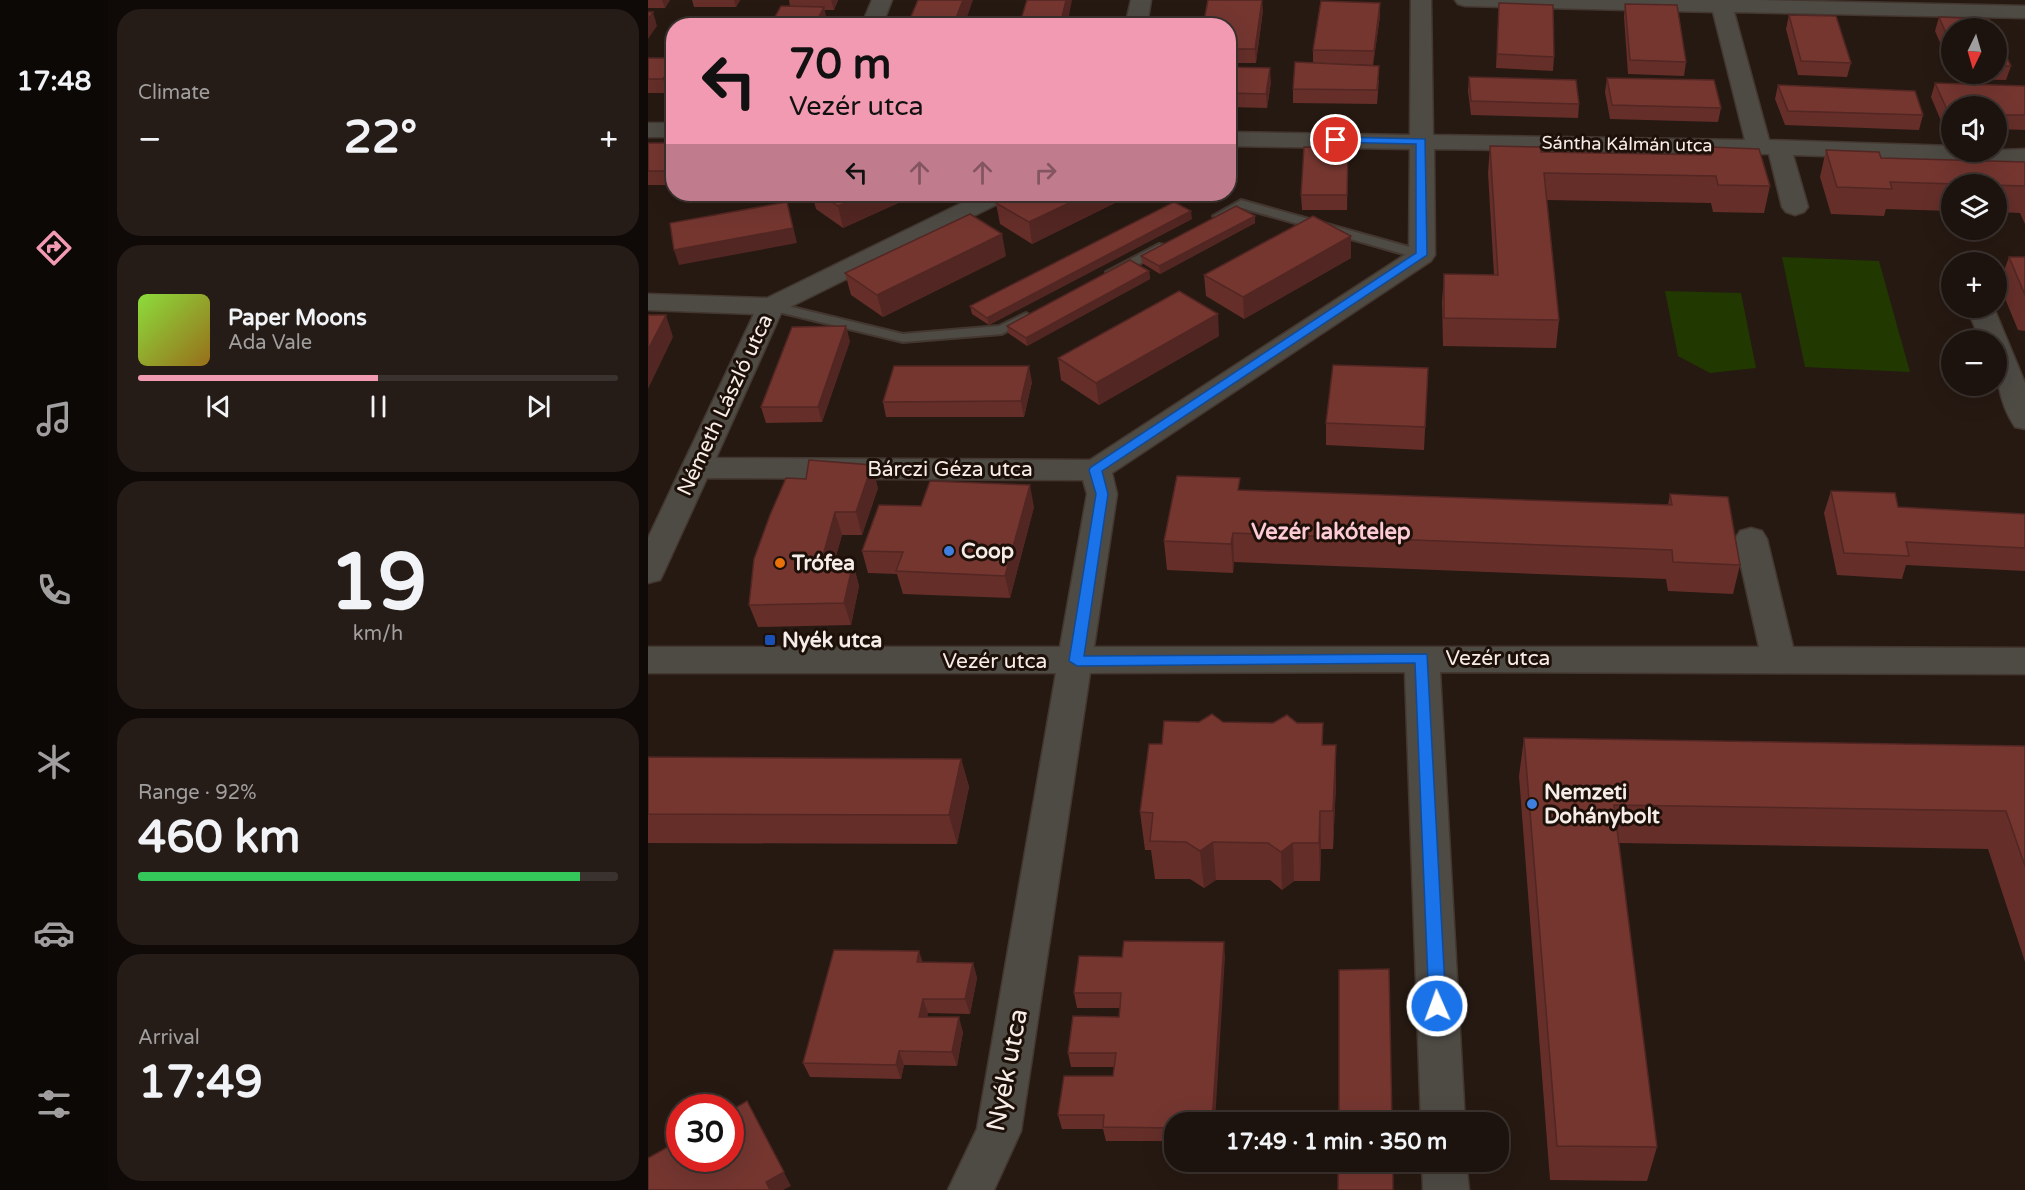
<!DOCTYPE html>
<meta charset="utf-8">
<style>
:root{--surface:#1c130e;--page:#251c17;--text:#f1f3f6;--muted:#a09e9e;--line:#3a322e;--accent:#f19ab1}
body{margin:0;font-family:"Varela Round",sans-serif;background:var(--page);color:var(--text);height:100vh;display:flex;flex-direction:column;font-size:22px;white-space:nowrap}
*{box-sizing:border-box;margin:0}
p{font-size:20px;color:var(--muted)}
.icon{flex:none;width:33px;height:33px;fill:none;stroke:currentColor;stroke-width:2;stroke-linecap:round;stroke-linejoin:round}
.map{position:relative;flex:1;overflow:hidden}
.drawer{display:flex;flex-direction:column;gap:9px;padding:9px;background:#0f0a08;width:540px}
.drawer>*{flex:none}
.hud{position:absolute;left:18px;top:18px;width:570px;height:183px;border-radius:24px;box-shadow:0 6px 24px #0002,0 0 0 2px var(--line);background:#f19ab1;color:#111;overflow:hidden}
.needle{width:39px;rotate:185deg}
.controls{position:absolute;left:1293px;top:18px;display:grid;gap:12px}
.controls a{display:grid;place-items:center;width:66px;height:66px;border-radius:50%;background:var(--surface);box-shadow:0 6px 24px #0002,0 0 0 2px var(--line);font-size:30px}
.speed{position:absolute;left:18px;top:1094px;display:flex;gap:12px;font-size:30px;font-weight:700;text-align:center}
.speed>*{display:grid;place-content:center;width:78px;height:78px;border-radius:50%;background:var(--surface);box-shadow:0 6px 24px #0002,0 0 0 2px var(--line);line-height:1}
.speed .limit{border:9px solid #d22;background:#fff;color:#111}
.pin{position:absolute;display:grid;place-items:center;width:51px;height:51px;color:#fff;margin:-26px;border:3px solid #fff;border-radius:50%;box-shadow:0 2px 6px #0007}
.me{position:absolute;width:66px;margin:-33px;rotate:358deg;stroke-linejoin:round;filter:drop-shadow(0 0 4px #0008)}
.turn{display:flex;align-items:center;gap:21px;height:126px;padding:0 24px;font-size:27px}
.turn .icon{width:78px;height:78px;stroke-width:2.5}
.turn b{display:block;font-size:42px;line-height:51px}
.lanes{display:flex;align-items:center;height:57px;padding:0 24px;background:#0003;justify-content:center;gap:30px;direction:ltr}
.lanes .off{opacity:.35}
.big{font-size:45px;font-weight:700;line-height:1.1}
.drawer .card{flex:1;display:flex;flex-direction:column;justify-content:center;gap:9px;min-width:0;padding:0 21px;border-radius:24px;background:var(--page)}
.drawer .dial{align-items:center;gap:0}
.dial b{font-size:78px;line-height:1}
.song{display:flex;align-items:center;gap:18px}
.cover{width:72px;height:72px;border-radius:9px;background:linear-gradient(135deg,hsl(90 70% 55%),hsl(40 70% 35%))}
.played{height:6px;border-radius:3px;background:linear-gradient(90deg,var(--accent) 50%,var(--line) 50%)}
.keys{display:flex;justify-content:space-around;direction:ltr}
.heat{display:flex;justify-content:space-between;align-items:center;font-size:33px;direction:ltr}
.charge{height:9px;border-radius:4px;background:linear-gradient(90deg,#34c759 92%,var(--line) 0)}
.trip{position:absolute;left:516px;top:1112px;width:345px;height:60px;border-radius:24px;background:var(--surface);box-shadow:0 6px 24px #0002,0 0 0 2px var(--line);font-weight:700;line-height:60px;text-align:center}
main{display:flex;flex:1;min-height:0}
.menu{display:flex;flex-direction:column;width:108px;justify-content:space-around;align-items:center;background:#0b0806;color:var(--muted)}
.menu .icon{width:42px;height:42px}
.menu .current{color:var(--accent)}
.menu b{font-size:27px;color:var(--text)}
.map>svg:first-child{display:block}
</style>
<main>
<nav class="menu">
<b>17:48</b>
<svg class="icon current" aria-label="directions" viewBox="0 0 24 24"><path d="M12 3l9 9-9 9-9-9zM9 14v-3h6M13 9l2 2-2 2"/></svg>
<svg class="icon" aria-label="music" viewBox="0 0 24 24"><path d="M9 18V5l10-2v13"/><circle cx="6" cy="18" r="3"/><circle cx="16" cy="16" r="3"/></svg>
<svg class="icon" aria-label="phone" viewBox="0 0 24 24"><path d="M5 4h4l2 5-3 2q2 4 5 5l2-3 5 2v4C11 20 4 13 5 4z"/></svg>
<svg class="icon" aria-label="climate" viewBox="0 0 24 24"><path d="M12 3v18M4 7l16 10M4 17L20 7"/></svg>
<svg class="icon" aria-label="car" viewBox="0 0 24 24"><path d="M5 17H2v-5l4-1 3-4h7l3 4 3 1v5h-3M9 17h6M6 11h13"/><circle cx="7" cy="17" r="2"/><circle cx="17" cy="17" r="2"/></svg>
<svg class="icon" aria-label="filters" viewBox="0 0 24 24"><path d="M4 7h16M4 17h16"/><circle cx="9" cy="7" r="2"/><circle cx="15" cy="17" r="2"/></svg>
</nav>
<section class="drawer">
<div class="card"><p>Climate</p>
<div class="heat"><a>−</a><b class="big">22°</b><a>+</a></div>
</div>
<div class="card">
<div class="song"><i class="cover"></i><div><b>Paper Moons</b><p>Ada Vale</p></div></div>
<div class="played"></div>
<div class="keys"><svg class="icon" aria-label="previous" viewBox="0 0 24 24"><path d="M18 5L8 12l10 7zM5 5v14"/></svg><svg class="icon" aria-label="pause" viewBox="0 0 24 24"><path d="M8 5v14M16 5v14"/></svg><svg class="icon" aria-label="next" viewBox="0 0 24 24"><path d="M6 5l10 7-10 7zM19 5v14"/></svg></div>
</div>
<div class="card dial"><b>19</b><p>km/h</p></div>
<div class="card"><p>Range · 92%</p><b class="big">460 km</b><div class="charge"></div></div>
<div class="card"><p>Arrival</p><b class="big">17:49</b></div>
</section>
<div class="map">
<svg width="1377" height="1190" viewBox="0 0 1377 1190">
<rect width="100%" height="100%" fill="#261912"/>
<g fill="#213800">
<polygon points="1134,257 1231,261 1262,372 1157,367"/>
<polygon points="1017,291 1093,293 1108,368 1062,373 1030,356"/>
</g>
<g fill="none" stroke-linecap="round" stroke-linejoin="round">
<defs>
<g id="service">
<polygon points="593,200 779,252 781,255 774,259 769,258 594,208 571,220 565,216"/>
<polygon points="511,244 516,245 516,251 470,275 460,275 458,272"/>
<polygon points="123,302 255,334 351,326 378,313 385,317 354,334 255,342 118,309 116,306"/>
</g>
<g id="minor">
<polygon points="224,0 244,0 234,26 213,26"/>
<polygon points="483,0 503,0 499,26 477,26"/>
<polygon points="763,0 783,0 785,135 1097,140 1065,12 817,6 810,4 807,0 1111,0 1377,6 1377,18 1086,12 1121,140 1304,146 1304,152 1377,149 1377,163 1145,155 1160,207 1156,212 1147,215 1138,212 1134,207 1121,154 786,149 787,255 783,261 464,473 469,494 446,647 1111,647 1087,539 1092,531 1103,528 1114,531 1119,539 1145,647 1377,648 1377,674 792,672 817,1122 773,1122 757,672 442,673 373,1131 346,1190 300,1190 329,1129 408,673 0,673 0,647 412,647 439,494 435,480 59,478 16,572 12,580 0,583 0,538 106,314 0,310 0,294 119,298 332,194 363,194 360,199 134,311 68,458 442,460 761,252 762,149 580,146 580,132 762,135"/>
<rect x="0" y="123" width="26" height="14"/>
<path d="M1319,308H1346L1377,383V429L1367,427C1349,400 1348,372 1348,340H1332Z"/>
<polygon points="774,1161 818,1161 821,1190 775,1190"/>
</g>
</defs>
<use href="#service" stroke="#433730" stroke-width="4"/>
<use href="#minor" stroke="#433730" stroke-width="3"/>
<use href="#service" fill="#4e4a44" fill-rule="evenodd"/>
<use href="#minor" fill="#4e4a44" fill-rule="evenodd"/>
</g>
<g fill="#652e29">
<polygon points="0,0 22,0 17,8 0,8"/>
<polygon points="44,0 92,0 88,7 46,7"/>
<polygon points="141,0 190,0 186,10 176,10 179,20 176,26 122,26 142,6"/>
<polygon points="851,3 906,57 905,71 848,68"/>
<polygon points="977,4 1038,62 1036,76 980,74 976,17"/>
<polygon points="615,10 608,63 580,63 580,26"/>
<polygon points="1141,15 1203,63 1199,77 1150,75 1138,29"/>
<polygon points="732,16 725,65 687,64 731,80 729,104 645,103 645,89 665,63 665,50"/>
<polygon points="1291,17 1304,28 1304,70 1287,31"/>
<polygon points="1348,35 1363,66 1358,80 1307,79 1305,74 1348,74"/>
<polygon points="0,58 26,58 20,93 0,93"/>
<polygon points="580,67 623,82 619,108 580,107"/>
<polygon points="821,77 931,104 930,118 823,115 820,91"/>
<polygon points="959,78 1073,108 1070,122 962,119 957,92"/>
<polygon points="1287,83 1377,86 1377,130 1348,129 1348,106 1304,106 1304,128 1296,128 1283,97"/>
<polygon points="1130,85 1275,115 1271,130 1137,125 1127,99"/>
<polygon points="0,143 26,143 21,185 0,185"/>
<polygon points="842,146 893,152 1059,155 1061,147 1122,186 1116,213 1065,212 1063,203 899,200 911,320 908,348 795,346 794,302 796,274 846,275 840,173"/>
<polygon points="700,148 699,210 654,210 653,195"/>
<polygon points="1178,150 1233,158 1377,162 1377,224 1372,213 1348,212 1348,184 1304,184 1304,211 1238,209 1236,216 1183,214 1172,177"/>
<polygon points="164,194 270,194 195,228 168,209"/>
<polygon points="485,194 384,244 352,224 348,203"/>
<polygon points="546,194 572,194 571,200 546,200"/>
<polygon points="607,216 607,223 512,274 494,263 493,256"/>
<polygon points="544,219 341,325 324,314 322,306"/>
<polygon points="703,236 703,258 596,319 558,296 556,275"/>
<polygon points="358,256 235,317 203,295 197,273"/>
<polygon points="1361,257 1377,257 1377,331 1370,330 1351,284"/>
<polygon points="501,271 502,279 379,346 360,333 359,326"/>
<polygon points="571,336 451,405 413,380 410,358"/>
<polygon points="202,341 174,422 118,423 113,407"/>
<polygon points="780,368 776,450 678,445 678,423"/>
<polygon points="384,382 376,417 238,417 235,402"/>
<polygon points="230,488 214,535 194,535 186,563 205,563 211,586 203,625 110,627 101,605 122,515"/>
<polygon points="592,490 1020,505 1022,494 1092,565 1085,594 1020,591 1018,579 586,562 585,573 519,570 516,541"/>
<polygon points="1183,491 1250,507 1377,514 1377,571 1258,565 1254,579 1189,575 1176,513"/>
<polygon points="273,506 386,507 362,598 255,594 249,574 220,573 214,551"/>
<polygon points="575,722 675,723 675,745 688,745 688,783 685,849 673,849 672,881 646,881 634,890 622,880 568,880 556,888 542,879 507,879 503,850 497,850 492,812 514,744"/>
<polygon points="876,738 1377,746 1377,962 1340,849 971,843 1009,1147 999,1181 902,1180 871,776"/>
<polygon points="0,757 313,759 321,787 309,844 0,843"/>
<polygon points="577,957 526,1122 526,1141 458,1141 455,1129 414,1129 410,1115 465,1076 466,1067 423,1067 420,1053 471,1017 472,1008 429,1008 426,993"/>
<polygon points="275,962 325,963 329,978 322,1014 280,1013 279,1017 315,1032 309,1066 256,1065 253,1079 162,1077 155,1063"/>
</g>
<g fill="#522622">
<polygon points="14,0 22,0 17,8"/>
<polygon points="86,0 92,0 88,7"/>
<polygon points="183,0 190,0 186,10"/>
<polygon points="315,0 325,0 316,26 305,26"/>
<polygon points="418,0 424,0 419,26 412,26"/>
<polygon points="614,0 615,10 608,63 607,49"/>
<polygon points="732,3 732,16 725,65 726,51"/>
<polygon points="176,7 179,20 176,26 166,26"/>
<polygon points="5,12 9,26 0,39 0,19"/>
<polygon points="26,62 26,83 20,93 15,79"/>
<polygon points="622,68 623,82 619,108 618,94"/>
<polygon points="26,155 26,178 21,185 17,171"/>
<polygon points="218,194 270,194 195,228 190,206"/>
<polygon points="440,194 485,194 384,244 381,222"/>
<polygon points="139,202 149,243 31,265 26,250"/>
<polygon points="543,211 544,219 341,325 339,318"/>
<polygon points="607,216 607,223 512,274 511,266"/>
<polygon points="354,234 358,256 235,317 229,295"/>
<polygon points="703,236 703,258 596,319 595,297"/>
<polygon points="501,271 502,279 379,346 378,338"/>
<polygon points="570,314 571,336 451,405 448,383"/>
<polygon points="18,315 25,337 0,389 0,350"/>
<polygon points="198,326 202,341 174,422 170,407"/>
<polygon points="381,366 384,382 376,417 373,401"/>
<polygon points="224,465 230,488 214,535 208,512"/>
<polygon points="382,485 386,507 362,598 357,576"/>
<polygon points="187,512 194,535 180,585 173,563"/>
<polygon points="585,533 586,562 585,573 583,544"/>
<polygon points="205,563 211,586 203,625 196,603"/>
<polygon points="688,745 688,783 685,849 685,811"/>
<polygon points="313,759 321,787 309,844 301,815"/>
<polygon points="672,811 673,849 672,881 671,843"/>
<polygon points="565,842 568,880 556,888 552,851"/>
<polygon points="645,843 646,881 634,890 633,852"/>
<polygon points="576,942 577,957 567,1122 564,1122"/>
<polygon points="271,951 276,966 269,962"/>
<polygon points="325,963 329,978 322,1014 317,999"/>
<polygon points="275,999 280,1013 276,1032 271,1017"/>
<polygon points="311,1017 315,1032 309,1066 304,1052"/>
<polygon points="251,1051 256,1065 253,1079 248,1065"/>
<polygon points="99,1101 143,1186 135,1190 122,1190 118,1182"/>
</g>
<g fill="#753630" stroke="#522622" stroke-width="1.5">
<polygon points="270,0 315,0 305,26 259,26"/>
<polygon points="379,0 418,0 412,26 371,26"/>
<polygon points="560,0 614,0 607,49 580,49 580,26 555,26"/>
<polygon points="673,1 732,3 726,51 665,50"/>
<polygon points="851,3 905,5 906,57 849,54"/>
<polygon points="977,4 1029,5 1038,62 982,60"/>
<polygon points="133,6 176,7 166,26 122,26"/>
<polygon points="0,12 5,12 0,19"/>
<polygon points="1141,15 1188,16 1203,63 1153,61"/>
<polygon points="1291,17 1341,19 1346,28 1304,28 1304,47"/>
<polygon points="1348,35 1363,66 1348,66"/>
<polygon points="0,58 26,58 26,62 15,79 0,79"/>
<polygon points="647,62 731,66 729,90 645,89"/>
<polygon points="580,67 622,68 618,94 580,93"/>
<polygon points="821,77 928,80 931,104 823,101"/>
<polygon points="959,78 1066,80 1073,108 964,105"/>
<polygon points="1287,83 1377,86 1377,115 1348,115 1348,106 1304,106 1304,114 1301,114"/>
<polygon points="1130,85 1267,91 1275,115 1140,111"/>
<polygon points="0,143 26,143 26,155 17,171 0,171"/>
<polygon points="842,146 893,147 893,152 1063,155 1061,147 1111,149 1122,186 1070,185 1068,176 896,173 911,320 796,318 796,274 850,275"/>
<polygon points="656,147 700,148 699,195 653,195"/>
<polygon points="1178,150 1231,152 1233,158 1377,162 1377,186 1242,182 1244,189 1189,187"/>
<polygon points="171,194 218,194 190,206"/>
<polygon points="367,194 440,194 381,222 348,203"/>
<polygon points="139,202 145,228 26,250 22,223"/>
<polygon points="526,202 543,211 339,318 322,306"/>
<polygon points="588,206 607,216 511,266 493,256"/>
<polygon points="322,214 354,234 229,295 197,273"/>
<polygon points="665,216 703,236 595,297 556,275"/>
<polygon points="1361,257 1377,257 1377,295"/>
<polygon points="482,260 501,271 378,338 359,326"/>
<polygon points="531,291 570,314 448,383 410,358"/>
<polygon points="0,315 18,315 0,350"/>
<polygon points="198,326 170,407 113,407 144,327"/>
<polygon points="685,365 780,368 777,427 678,423"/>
<polygon points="246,366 381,366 373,401 235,402"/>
<polygon points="161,460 224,465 208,512 187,512 173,563 205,563 196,603 101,605 106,559 122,515 138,478 158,479"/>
<polygon points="529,476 592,478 590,490 1024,505 1022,494 1080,497 1092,565 1025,562 1024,550 585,533 583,544 516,541"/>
<polygon points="282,481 382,485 357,576 248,571 255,552 214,551 231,505 273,506"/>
<polygon points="1183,491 1247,493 1250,507 1377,514 1377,548 1258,542 1261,556 1196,553"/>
<polygon points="564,714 575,722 625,723 639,715 649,723 675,723 674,745 688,745 685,811 672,811 671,843 645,843 633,852 620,843 565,842 552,851 538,842 502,841 505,813 492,812 501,744 514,744 516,721 551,722"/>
<polygon points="876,738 1377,746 1377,866 1358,811 966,805 1009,1147 909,1146"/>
<polygon points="0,757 313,759 301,815 0,814"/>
<polygon points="476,941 576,942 564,1122 526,1122 526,1128 455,1127 456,1115 410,1115 416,1076 465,1076 468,1053 420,1053 425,1016 471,1017 472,1007 473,993 426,993 431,956 474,957"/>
<polygon points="186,950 271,951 269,962 325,963 317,999 275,999 271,1017 311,1017 304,1052 251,1051 248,1065 155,1063"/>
<polygon points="741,969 744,1122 691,1122 691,970"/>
<polygon points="99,1101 136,1172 118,1182 122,1190 0,1190 0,1158 32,1140 32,1158 82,1158 82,1111"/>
<rect x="690" y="1161" width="55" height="29"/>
</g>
<polygon fill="#1a73e8" stroke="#114b97" stroke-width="1.5" points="688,137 777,139 779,255 454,471 460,494 436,656 779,654 798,1006 796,1011 789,1014 783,1011 781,1006 767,663 429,666 421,661 448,494 441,470 443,467 768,253 768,144 684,142 683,140"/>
<g fill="#3f7fe0" stroke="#1d1009" stroke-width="2">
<circle cx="301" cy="551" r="6"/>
<circle cx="884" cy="804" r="6"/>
</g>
<circle fill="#e8710a" stroke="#1d1009" stroke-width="2" cx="132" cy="563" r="6"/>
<rect fill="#1a4fb4" stroke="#1d1009" stroke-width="2" x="116" y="634" width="12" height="12" rx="3"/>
<g text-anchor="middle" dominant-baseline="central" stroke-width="6" stroke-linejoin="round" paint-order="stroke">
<g font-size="18" fill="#f7ede8" stroke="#1d1009">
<text transform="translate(979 144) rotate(1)">Sántha Kálmán utca</text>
</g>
<g font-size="21" fill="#f7ede8" stroke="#1d1009">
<text transform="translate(77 405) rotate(-65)">Németh László utca</text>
<text x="302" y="469">Bárczi Géza utca</text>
<text x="850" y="658">Vezér utca</text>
<text x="347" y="661">Vezér utca</text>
</g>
<g font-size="21" font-weight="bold" fill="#f7ede8" stroke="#1d1009" text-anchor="start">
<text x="313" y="551">Coop</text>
<text x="144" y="563">Trófea</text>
<text x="134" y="640">Nyék utca</text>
<text x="896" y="792">Nemzeti<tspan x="896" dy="24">Dohánybolt</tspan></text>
</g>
<g font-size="22" font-weight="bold" fill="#fdcad6" stroke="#1d1009">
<text x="683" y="532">Vezér lakótelep</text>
</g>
<g font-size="26" fill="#f7ede8" stroke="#1d1009">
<text transform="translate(359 1070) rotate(-79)">Nyék utca</text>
</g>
</g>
</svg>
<div class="controls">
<a><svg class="needle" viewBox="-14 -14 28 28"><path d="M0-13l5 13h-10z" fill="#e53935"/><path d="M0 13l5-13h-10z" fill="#a09e9e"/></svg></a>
<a><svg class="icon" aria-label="sound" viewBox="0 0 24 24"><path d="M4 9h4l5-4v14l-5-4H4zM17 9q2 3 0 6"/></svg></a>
<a><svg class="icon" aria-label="layers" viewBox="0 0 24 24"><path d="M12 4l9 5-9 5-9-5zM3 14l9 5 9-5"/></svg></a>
<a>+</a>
<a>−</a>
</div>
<div class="speed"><div class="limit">30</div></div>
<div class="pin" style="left:688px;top:140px;background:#d93025"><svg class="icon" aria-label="arrive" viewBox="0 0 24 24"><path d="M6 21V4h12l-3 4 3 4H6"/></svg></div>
<svg class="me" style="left:789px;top:1006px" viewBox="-20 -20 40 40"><circle r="17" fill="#1a73e8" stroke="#fff" stroke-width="3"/><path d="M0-11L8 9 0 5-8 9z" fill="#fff"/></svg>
<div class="trip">17:49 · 1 min · 350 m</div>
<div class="hud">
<div class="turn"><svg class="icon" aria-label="left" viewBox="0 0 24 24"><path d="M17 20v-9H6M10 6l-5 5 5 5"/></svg><div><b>70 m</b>Vezér utca</div></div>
<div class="lanes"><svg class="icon" aria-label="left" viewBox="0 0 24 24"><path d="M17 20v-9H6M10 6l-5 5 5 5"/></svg><svg class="icon off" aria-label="ahead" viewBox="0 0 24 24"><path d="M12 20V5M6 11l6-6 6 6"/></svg><svg class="icon off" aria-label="ahead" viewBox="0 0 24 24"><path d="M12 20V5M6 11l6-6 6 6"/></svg><svg class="icon off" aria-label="right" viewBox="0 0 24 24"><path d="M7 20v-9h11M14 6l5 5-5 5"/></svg></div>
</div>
</div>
</main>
